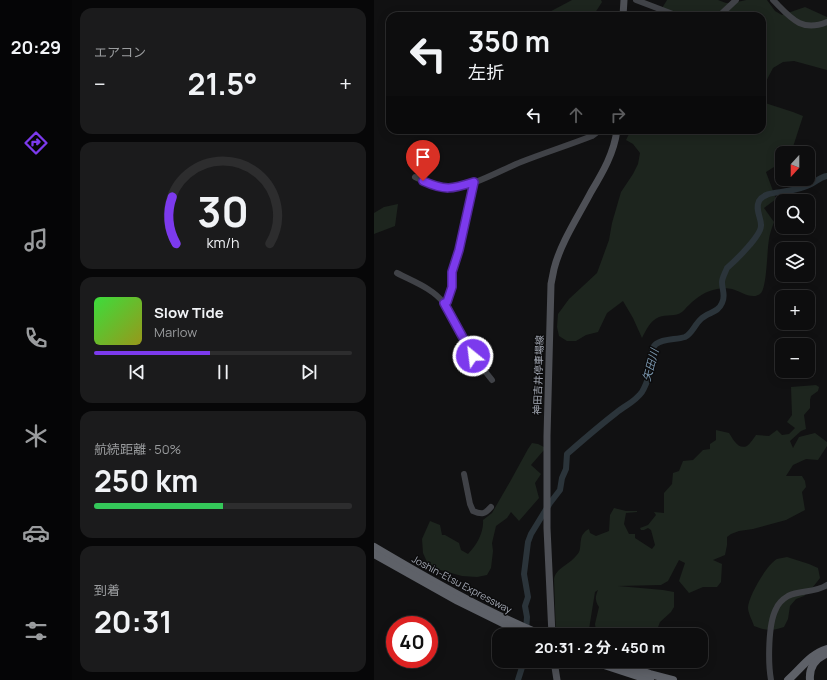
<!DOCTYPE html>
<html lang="ja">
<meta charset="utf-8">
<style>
:root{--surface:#0d0d0e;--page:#1b1b1c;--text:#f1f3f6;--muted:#9a9c9e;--line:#2d2d2e;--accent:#7c3aed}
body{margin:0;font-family:Manrope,"Noto Sans JP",sans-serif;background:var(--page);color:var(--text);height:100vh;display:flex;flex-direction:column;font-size:15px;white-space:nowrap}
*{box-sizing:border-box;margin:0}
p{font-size:13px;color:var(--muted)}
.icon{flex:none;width:22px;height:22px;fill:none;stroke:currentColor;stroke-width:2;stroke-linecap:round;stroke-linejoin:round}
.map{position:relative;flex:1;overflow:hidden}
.sheet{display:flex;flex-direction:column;gap:8px;padding:8px;background:#070708;width:302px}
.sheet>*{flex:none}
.guide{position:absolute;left:12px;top:12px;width:380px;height:122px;border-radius:12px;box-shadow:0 2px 10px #0003,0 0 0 1px var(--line);background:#0d0d0e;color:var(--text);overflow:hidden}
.needle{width:26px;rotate:201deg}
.buttons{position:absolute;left:401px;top:146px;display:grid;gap:8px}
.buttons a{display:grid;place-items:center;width:40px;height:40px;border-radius:8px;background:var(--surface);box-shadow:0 2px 10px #0003,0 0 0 1px var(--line);font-size:20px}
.speed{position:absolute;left:12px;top:616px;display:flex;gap:8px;font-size:20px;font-weight:700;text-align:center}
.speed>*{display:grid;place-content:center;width:52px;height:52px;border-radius:50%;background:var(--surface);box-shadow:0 2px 10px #0003,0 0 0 1px var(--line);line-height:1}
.speed .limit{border:6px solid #d22;background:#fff;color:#111}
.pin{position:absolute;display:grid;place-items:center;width:34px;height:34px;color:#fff;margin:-41px -17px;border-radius:50% 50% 50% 0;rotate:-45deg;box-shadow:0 0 4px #0007}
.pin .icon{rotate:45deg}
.me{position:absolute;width:44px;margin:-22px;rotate:331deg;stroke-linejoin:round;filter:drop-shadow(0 0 3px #0008)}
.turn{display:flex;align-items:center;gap:14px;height:84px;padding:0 16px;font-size:18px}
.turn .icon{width:52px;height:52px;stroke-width:2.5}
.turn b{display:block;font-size:28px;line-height:34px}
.lanes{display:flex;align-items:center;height:38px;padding:0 16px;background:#0003;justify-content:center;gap:20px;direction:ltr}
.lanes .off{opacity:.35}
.big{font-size:30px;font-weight:700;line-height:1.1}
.sheet .tile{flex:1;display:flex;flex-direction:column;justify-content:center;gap:6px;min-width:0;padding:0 14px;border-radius:12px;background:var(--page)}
.sheet .dial{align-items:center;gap:0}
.dial svg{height:104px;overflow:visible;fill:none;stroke:var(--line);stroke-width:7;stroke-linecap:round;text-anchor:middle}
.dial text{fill:var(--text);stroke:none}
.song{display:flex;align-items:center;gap:12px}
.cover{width:48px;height:48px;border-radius:6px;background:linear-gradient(135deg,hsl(120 70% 55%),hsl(60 70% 35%))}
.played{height:4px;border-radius:2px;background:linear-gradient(90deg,var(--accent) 45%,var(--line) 45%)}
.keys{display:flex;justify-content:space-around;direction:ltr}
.heat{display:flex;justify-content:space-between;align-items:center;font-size:22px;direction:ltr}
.charge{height:6px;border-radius:3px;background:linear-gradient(90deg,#34c759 50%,var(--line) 0)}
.trip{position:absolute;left:118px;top:628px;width:216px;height:40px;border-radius:12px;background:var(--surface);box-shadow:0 2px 10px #0003,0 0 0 1px var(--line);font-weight:700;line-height:40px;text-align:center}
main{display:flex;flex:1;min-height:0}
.menu{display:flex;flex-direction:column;width:72px;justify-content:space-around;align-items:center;background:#050506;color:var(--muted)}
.menu .icon{width:28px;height:28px}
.menu .active{color:var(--accent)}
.menu b{font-size:18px;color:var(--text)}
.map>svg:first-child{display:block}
</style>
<main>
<nav class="menu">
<b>20:29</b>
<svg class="icon active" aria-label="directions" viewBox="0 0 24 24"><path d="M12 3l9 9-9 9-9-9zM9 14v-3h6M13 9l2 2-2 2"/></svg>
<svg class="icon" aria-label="music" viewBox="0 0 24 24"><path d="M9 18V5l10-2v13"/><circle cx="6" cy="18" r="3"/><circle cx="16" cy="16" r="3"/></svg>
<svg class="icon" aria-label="phone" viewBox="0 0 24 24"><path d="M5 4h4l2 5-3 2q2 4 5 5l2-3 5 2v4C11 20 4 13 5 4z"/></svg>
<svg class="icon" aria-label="climate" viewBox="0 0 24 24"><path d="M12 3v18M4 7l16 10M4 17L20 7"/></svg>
<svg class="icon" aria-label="car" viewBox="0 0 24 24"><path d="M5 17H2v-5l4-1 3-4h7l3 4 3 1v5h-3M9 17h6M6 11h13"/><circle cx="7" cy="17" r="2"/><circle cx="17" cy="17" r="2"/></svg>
<svg class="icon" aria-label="filters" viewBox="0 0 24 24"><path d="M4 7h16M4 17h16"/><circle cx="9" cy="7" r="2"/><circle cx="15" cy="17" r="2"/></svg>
</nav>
<section class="sheet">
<div class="tile"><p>エアコン</p>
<div class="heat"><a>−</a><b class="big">21.5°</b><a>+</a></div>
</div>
<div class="tile dial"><svg viewBox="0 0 100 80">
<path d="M14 69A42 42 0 1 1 86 69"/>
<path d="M14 69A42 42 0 0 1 11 33" stroke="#7c3aed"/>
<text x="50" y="56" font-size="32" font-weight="700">30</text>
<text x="50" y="72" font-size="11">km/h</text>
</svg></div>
<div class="tile">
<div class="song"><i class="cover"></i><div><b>Slow Tide</b><p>Marlow</p></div></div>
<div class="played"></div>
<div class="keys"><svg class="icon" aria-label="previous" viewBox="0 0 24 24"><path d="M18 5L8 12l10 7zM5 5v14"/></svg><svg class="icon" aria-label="pause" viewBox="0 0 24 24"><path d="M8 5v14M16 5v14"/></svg><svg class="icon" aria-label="next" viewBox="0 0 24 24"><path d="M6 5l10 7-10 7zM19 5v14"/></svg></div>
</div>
<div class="tile"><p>航続距離 · 50%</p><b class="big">250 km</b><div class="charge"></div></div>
<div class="tile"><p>到着</p><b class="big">20:31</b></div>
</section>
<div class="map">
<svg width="453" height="680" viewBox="0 0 453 680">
<rect width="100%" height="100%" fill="#111112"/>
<g fill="#1d251e" fill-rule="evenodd">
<polygon points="198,0 227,0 228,2 219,16 168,16"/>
<polygon points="293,0 344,0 352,3 359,3 372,0 393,0 401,11 408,15 431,7 453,17 453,70 420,61 409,62 399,68 388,89 388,16 292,16 285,13"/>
<path d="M388,102L419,112L429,116L417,153H408V162L392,172L402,199L390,208L400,222C398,227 396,233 395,239C393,250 393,286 387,293C379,301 366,291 358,289C354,288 347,288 343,289C332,291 323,297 315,305C312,307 311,310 308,312C302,317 292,314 285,317C276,321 272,330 268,338L259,318L249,301L233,313L224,332L212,335L202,341H193L185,336L183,327L184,314L195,299L223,273L235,240L238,223L247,192L259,174L264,164L266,153L259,144L252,140L257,130H388Z"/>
<polygon points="24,204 21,226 0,234 0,213 10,207"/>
<path d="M442,385L445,387L444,391L437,396L436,400V408L430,415L432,429L427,431L416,441L419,448L425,437L441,433L453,442V446L444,460L432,459L419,465L412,476H428L431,481L432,487L428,492L431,510L412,520L379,529L365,531L357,534L353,537V545L351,555L339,560L348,564L347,582L343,587H329L315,593L305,581L311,563L305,560L294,581L287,585L244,586L289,590L300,592V607L297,612L286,622L281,635H182L180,579C182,568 195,565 202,556C204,554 206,551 206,548C207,543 206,537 210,533C211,531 213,530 215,529L216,533L222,536L235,531L236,515L240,508L252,511H263V512L252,513L250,524L255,534H261V538L278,549L281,545L277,530L274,528L270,530H267L266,528L274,525L282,515L280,512L290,513V493L298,484L299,473L305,471L309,461L319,460L329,450L336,449V444L342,440V430L355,433C359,439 364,450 373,446C376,444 379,439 382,435L395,436L403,430L408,435L415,434L421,428L413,422L418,415L417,387ZM224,590C221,597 221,601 225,607L221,624L222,631L226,633L215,629L221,592Z"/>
<path d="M158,443L164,444L170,447V450L157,465L167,474L161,483L165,498L145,521L137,512L133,518L122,526L118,543L119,551L117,568L113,575L103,577L88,576L59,568L53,562L49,553L48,539L56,521L66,525L68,535H71L85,543L87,550L94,554C103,545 110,532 109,520L118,513L137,480L154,449Z"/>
<path d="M413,557L435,564L444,568L446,578L439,587L430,596L422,599L416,606L414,619L410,627C397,631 393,631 380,626C379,622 374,613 374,608C374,597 393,564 403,559C406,558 410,558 413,557Z"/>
</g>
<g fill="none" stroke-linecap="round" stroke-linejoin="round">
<g stroke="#2b343a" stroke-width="6">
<path d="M152,631L153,617L151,606L154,597L150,574L154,542L157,534L176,503L186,490L188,478L192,469L193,454C209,440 225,426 242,413C251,405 260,403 268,392C271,387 274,379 276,373C277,365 275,349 282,344C290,338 302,340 311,337C318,334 321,324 327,319C334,312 344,313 348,303C352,296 348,290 348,282C348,278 351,273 353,268C361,261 388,235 387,225C387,217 381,210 385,201C390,192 404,193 413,191C420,190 431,187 437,184C443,181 446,177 453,176"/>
<polyline points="144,680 150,661"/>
</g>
<g stroke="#404247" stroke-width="6">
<polyline points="262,0 304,16"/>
<path d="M399,0C416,17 427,33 453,22"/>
<polyline points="345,16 362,0"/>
<path d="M41,177C52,182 63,189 76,188C96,188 127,170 147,162C170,153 195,145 218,136L226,130"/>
<path d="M23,273C40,282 58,288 70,303L99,356L118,380"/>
<polyline points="70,303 73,302 78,287 78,272 85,251 100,182"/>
<path d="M90,474L96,504L99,511C108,515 111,514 117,507"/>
<path d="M397,680C394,663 394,624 402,609C404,604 409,599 414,596C426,590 441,593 453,585"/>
</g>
<g stroke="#4e5056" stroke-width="7">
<polyline points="249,16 250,0"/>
<path d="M178,635L173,528V436L177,284C178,279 179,274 180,269C186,244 205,215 217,192C229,172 240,153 243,130"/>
<polyline points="180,661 183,680"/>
</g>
<g stroke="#5e6168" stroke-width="8">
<path d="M0,547C54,579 110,611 168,635"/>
<polyline points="0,554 84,601 153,635"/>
<polyline points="218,661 276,680"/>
<polyline points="236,661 276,674 299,680"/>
<path d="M414,680C427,669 436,654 453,649"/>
<path d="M436,680C435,669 440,660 450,655"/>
</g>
</g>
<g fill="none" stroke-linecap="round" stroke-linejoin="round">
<defs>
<path id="route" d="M49,181C71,191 78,189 100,182L85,250L78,272V287L73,302L70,303L99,356"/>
</defs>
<use href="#route" stroke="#51269a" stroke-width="10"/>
<use href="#route" stroke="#7c3aed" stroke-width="7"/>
</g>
<g text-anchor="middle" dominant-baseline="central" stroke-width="3" stroke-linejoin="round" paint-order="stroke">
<g font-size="10" fill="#a3a8b3" stroke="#0c0c0d">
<text transform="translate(164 375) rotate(-88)">神田吉井停車場線</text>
<text transform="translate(88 584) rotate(28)">Joshin-Etsu Expressway</text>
</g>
<g font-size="11" font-style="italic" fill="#7a96ad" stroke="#0c0c0d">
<text transform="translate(276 365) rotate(-75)">矢田川</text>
</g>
</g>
</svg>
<div class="buttons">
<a><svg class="needle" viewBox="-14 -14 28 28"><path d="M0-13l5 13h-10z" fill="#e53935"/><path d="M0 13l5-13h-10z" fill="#9a9c9e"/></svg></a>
<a><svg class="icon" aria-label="search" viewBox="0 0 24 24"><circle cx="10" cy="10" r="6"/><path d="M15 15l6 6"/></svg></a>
<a><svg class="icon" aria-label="layers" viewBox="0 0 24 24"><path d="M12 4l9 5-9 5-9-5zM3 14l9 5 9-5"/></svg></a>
<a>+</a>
<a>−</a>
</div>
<div class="speed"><div class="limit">40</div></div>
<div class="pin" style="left:49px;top:181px;background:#d93025"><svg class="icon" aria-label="arrive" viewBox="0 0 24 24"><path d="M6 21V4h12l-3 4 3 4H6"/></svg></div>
<svg class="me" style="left:99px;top:356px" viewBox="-20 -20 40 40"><circle r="17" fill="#7c3aed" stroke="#fff" stroke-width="3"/><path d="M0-11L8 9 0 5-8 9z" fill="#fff"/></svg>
<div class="trip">20:31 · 2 分 · 450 m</div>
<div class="guide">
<div class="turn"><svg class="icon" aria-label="left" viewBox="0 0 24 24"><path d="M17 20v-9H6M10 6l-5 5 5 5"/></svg><div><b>350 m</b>左折</div></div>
<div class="lanes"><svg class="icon" aria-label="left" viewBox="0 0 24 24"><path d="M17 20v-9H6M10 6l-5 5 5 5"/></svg><svg class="icon off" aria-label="ahead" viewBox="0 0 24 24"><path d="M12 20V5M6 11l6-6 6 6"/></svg><svg class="icon off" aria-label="right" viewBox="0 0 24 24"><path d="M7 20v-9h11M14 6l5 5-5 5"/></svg></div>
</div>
</div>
</main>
